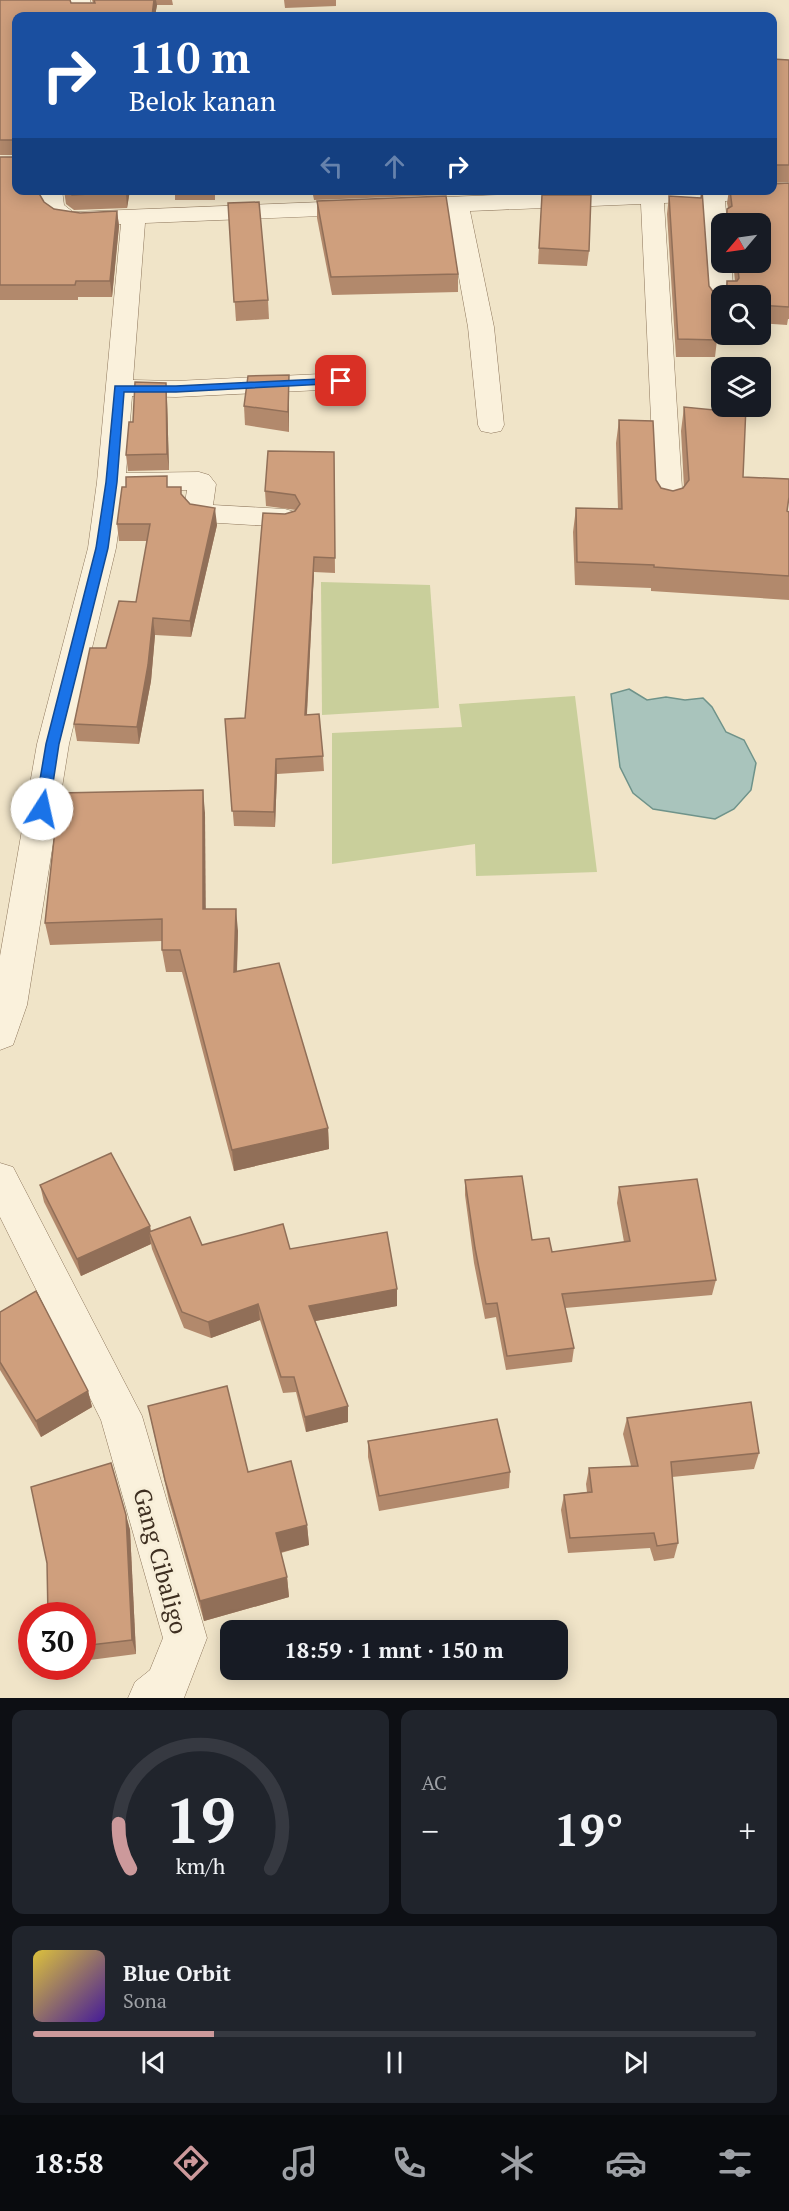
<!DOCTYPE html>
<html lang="id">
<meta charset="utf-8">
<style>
:root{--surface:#171b24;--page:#20242c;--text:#f1f3f6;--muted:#9ea1a6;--line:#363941;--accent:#cc999b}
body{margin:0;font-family:"PT Serif",serif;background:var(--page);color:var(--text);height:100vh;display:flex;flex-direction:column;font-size:22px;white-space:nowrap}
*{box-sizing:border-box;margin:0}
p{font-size:20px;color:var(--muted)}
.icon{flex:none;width:33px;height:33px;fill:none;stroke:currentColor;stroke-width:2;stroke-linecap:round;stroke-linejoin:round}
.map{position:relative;height:1698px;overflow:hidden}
.side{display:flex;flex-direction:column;gap:12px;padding:12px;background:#0d0f14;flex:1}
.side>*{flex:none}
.banner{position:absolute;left:12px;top:12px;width:765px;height:183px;border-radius:12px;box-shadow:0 3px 15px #0003;background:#1a4fa0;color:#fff;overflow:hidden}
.needle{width:39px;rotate:241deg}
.controls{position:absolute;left:711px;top:213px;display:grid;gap:12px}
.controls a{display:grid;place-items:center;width:60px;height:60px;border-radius:12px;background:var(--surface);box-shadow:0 3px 15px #0003;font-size:30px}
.speed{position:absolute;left:18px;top:1602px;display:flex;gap:12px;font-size:30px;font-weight:700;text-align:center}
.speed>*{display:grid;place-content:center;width:78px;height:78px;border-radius:50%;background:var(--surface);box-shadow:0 3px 15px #0003;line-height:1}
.speed .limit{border:9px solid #d22;background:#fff;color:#111}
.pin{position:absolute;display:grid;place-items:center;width:51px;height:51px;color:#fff;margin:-26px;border-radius:12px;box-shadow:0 3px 9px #0006}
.me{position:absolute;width:66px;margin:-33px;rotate:10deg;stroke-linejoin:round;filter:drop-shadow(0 0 4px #0008)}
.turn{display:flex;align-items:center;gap:21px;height:126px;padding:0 18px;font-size:27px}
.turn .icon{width:78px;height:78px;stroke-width:2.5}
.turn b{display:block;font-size:42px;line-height:51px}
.lanes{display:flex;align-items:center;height:57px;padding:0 18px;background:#0003;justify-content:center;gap:30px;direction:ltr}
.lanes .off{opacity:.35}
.big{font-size:45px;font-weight:700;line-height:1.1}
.side .tile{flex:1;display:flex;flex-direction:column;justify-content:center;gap:9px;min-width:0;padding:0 21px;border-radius:12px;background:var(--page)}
.side .dial{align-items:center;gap:0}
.dial svg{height:156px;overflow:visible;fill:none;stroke:var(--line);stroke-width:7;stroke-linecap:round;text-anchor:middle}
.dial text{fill:var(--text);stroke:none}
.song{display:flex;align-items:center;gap:18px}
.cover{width:72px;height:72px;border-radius:9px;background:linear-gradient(135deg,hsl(50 70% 55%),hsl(260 70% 35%))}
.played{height:6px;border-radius:3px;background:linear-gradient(90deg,var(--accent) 25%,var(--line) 25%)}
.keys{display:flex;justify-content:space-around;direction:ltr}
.heat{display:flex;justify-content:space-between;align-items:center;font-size:33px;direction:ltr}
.side .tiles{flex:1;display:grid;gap:12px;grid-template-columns:1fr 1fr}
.tile:last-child{grid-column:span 2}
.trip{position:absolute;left:220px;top:1620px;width:348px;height:60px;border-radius:12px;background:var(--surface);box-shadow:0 3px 15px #0003;font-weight:700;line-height:60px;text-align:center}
.tabs{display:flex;height:96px;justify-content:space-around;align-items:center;background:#090b0e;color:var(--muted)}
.tabs .icon{width:42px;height:42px}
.tabs .on{color:var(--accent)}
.tabs b{font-size:27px;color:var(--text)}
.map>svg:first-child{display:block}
</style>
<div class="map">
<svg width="789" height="1698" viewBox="0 0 789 1698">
<rect width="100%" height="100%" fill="#f0e4c8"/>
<g fill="#c9cf9b">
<polygon points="321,582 430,585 439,708 322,715"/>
<polygon points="575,696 597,872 476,876 475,844 332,864 332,733 462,727 459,704"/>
</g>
<polygon fill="#a9c4bc" stroke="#6f938a" stroke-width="1.5" points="629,689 647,700 666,697 685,700 703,698 712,707 726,732 744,740 756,763 751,790 734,809 715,819 653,809 633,793 620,767 611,694"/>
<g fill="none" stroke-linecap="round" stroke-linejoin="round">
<defs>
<g id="minor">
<polygon points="70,0 90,0 95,16 74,16"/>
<path d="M789,184V198L725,201L727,224H722V262H731L734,296H722V311L713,309L709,304L702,201L664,203L683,504L679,510L669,513L659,510L655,504L641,204L470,211L494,327L504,425L501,431L491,433L481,431L478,425L468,327L447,211L145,223L133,380L176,381L341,373L350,375L354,381L350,387L341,389L176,397L132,396L126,473L199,472L209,475L216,484L213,505L285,509L295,512L299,518L295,524L285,527L203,522L193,519L184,509L187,490L124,491L116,548L69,744L27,1005L13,1045L0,1050V956L37,744L88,548L97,482L121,224C90,225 40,237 38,190H62L64,205L73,212L620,190H772V185Z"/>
<polygon points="0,1163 13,1167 142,1416 207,1638 184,1698 128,1698 135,1682 150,1670 163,1638 101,1420 0,1217"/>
</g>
</defs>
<use href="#minor" stroke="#8d765c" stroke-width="1"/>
<use href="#minor" fill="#faf1dc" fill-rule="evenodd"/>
</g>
<g fill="#b2896c">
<polygon points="0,0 71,3 93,3 92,0 172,0 173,5 157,5 155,16 16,16 16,190 44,202 54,209 80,213 117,211 119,226 112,297 78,297 78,300 0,300 0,157 15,157 15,155 0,155"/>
<polygon points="284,0 336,0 336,6 285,8"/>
<polygon points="772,59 789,60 789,182 772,183"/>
<polygon points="789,183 789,319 788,319 787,325 760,323 760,296 722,296 722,320 716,320 717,340 715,357 676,357 667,214 669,196 701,198 709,286 714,293 724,295 727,281 735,281 733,262 760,262 760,224 725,224 727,209 728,208 727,203 729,190 772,190"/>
<polygon points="64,190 130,190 127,208 74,210 66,204"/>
<rect x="175" y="190" width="40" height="10"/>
<polygon points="312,190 445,190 445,195 314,200"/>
<polygon points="542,195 589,251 587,266 538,264"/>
<polygon points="317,201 458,274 458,292 332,295 317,218"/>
<polygon points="228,203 268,300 269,319 236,321"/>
<polygon points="166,383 167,399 169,470 128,471 126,455 133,422"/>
<polygon points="289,394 289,432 245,425 244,406"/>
<polygon points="684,407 743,477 787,511 789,512 789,600 651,591 651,588 575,585 573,532 576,508 618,509 616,443 619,420 661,488 673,491 683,488 684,487 681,431"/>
<polygon points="334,452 335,573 314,572 307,714 323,756 324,771 277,774 275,827 234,826 225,719 245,718 285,514 296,510 266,506 265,491"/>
<polygon points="168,487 182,495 190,504 217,525 191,637 155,635 151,681 139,744 77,741 74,724 106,648 136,602 147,541 119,541 117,524"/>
<polygon points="205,813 205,909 238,931 237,972 328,1128 329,1149 234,1171 182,972 166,972 162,950 162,941 50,945 45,923"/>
<polygon points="465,1180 532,1240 552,1252 624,1242 617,1203 619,1187 716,1280 712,1295 565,1308 574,1348 572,1362 506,1370 496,1317 485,1319 474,1263 465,1195"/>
<polygon points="40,1185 150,1226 151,1232 202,1245 290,1249 397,1289 397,1306 315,1321 348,1422 306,1432 296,1392 283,1393 260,1320 211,1338 184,1328 152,1249 151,1244 81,1276 44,1202"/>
<polygon points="0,1312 88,1391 92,1407 41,1437 0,1370"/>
<polygon points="148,1406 248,1472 307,1525 309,1545 281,1553 287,1577 289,1597 204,1621 169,1501"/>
<polygon points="627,1418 759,1453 754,1469 672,1477 678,1543 674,1558 654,1561 650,1548 568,1553 561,1510 564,1495 587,1492 586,1484 589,1468 631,1466 623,1434"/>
<polygon points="368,1441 510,1472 509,1488 379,1511 368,1457"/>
<polygon points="126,1515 130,1530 136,1654 82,1661 82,1616"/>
</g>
<g fill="#916f58">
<polygon points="154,0 156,0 157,5 155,16 152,16"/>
<polygon points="126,190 130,190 127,208 126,192"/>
<polygon points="117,211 119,226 112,297 110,281"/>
<polygon points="289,375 289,432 288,412"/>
<polygon points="166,383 167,399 169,470 167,454"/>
<polygon points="215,508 217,525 191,637 190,621"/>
<polygon points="314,557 314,572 306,729 305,715"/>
<polygon points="153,618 155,635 151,681 139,744 137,727"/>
<polygon points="276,759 277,774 275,827 274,812"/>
<polygon points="203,790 205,813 206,931 203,909"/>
<polygon points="236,909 238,931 236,994 234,972"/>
<polygon points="328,1128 329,1149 234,1171 232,1150"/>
<polygon points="150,1226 152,1241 149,1232 151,1244 81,1276 77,1259"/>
<polygon points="397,1289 397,1306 310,1322 309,1306"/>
<polygon points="258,1304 260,1320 211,1338 208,1322"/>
<polygon points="88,1391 92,1407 41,1437 36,1421"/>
<polygon points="348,1406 348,1422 306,1432 305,1417"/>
<polygon points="126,1515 130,1530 136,1654 132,1640"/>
<polygon points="307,1525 309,1545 278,1553 276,1533"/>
<polygon points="287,1577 289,1597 204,1621 200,1601"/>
</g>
<g fill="#cf9f7d" stroke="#916f58" stroke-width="1.5">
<polygon points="0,0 70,0 71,3 95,3 94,0 154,0 152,16 16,16 16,190 37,190 44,202 54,209 80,213 117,211 110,281 76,281 75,285 0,285 0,157 15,157 15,140 0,140"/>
<polygon points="772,59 789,60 789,165 775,165 772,170"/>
<polygon points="789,183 789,307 760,305 760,296 722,296 722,302 715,302 717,340 678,339 669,196 701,198 702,190 709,286 714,293 724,295 727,293 727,281 737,281 739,278 737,262 760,262 760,224 727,224 727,209 732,206 730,190 772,190 772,184"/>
<polygon points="66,190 126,190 126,192 72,195"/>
<polygon points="542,195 591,195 589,251 539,248"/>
<polygon points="446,196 458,274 331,277 317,201"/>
<polygon points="259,202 268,300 234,302 228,203"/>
<polygon points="289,375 288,412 244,406 248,376"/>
<polygon points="135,382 166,383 167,454 126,455 129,422 133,422"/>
<polygon points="715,405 722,405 722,406 746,406 743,477 789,479 789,497 787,511 789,512 789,576 654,567 654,565 577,562 576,508 622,509 619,420 653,421 656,480 661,488 673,491 683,488 689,480 684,407 714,410"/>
<polygon points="268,451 334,452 335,558 314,557 305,715 319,714 323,756 276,759 274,812 232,811 225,719 245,718 263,513 285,514 295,511 300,504 295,495 265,491"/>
<polygon points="167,476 167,487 181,487 181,494 190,504 215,508 190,621 153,618 148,665 137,727 74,724 90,648 106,648 119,601 136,602 150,524 117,524 122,487 126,487 126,477"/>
<polygon points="203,790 203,909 236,909 234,972 279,963 328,1128 232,1150 180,950 162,950 162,919 45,923 59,793"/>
<polygon points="111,1153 150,1226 77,1259 40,1185"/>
<polygon points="522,1176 532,1240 549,1238 552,1252 630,1241 619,1187 697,1179 716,1280 562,1294 574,1348 507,1356 497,1303 486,1304 475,1248 465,1180"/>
<polygon points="190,1217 202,1245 283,1224 290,1249 387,1232 397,1289 309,1306 348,1406 305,1417 294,1377 281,1377 258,1304 208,1322 182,1312 149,1232"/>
<polygon points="36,1291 88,1391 36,1421 0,1362 0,1312"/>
<polygon points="227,1386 248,1472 291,1461 307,1525 276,1533 287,1577 200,1601 165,1480 148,1406"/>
<polygon points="751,1402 759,1453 671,1462 678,1543 657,1546 654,1533 570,1538 564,1495 592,1492 589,1468 638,1466 627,1418"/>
<polygon points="497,1419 510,1472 379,1496 368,1441"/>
<polygon points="111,1463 126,1515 132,1640 82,1646 82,1616 48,1616 47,1563 31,1487"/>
</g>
<polygon fill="#1a73e8" stroke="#114b97" stroke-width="1.5" points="341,378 347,381 345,383 176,392 124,392 117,482 108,548 59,744 49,809 42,814 37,812 35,809 46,744 96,548 106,482 115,386 176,386"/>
<g text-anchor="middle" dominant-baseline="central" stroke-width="6" stroke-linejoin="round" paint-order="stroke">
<g font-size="24" fill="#3d2e20" stroke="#f7eed8">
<text transform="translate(161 1561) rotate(75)">Gang Cibaligo</text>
</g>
</g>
</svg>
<div class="controls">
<a><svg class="needle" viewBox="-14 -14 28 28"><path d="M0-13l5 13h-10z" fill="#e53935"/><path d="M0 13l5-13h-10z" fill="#9ea1a6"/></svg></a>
<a><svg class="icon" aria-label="search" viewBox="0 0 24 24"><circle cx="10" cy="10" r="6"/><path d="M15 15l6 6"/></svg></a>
<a><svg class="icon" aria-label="layers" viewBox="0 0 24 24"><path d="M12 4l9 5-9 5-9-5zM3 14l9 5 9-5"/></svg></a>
</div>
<div class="speed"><div class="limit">30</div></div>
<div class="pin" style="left:341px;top:381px;background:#d93025"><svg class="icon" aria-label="arrive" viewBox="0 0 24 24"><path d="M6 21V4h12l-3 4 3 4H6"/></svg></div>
<svg class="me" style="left:42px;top:809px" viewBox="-20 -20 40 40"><circle r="19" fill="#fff"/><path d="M0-13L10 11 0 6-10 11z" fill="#1a73e8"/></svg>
<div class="trip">18:59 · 1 mnt · 150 m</div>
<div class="banner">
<div class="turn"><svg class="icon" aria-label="right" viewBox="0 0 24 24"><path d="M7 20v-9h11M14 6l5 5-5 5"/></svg><div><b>110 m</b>Belok kanan</div></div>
<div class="lanes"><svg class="icon off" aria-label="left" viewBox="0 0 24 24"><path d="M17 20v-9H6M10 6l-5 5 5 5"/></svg><svg class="icon off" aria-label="ahead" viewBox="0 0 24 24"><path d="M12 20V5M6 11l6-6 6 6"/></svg><svg class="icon" aria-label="right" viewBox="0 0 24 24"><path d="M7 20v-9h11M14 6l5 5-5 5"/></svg></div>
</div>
</div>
<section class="side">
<div class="tiles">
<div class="tile dial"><svg viewBox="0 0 100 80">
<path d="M14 69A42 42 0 1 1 86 69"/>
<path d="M14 69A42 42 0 0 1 8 46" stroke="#cc999b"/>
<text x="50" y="56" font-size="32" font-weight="700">19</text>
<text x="50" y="72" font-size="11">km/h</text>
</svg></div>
<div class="tile"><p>AC</p>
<div class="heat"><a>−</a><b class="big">19°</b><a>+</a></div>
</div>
<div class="tile">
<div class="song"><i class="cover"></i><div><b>Blue Orbit</b><p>Sona</p></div></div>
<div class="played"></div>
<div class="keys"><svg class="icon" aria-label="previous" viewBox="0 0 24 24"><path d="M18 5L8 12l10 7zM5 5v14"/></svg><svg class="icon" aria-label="pause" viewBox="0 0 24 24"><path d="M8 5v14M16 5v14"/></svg><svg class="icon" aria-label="next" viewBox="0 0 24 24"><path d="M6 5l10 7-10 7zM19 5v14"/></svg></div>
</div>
</div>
</section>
<nav class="tabs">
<b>18:58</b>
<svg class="icon on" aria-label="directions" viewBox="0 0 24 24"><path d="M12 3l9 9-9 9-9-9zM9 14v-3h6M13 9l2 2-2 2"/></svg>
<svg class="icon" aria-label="music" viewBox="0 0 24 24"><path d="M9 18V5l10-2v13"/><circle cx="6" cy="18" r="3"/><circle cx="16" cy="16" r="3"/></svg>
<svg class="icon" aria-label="phone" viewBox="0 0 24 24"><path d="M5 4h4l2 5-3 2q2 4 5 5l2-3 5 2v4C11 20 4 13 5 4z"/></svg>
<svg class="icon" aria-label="climate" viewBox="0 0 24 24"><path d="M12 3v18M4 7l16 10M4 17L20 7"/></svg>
<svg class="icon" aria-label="car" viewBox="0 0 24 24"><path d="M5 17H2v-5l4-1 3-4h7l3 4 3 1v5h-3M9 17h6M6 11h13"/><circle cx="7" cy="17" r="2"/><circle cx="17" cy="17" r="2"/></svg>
<svg class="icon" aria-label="filters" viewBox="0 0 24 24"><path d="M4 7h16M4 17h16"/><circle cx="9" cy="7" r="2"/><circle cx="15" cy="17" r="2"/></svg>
</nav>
